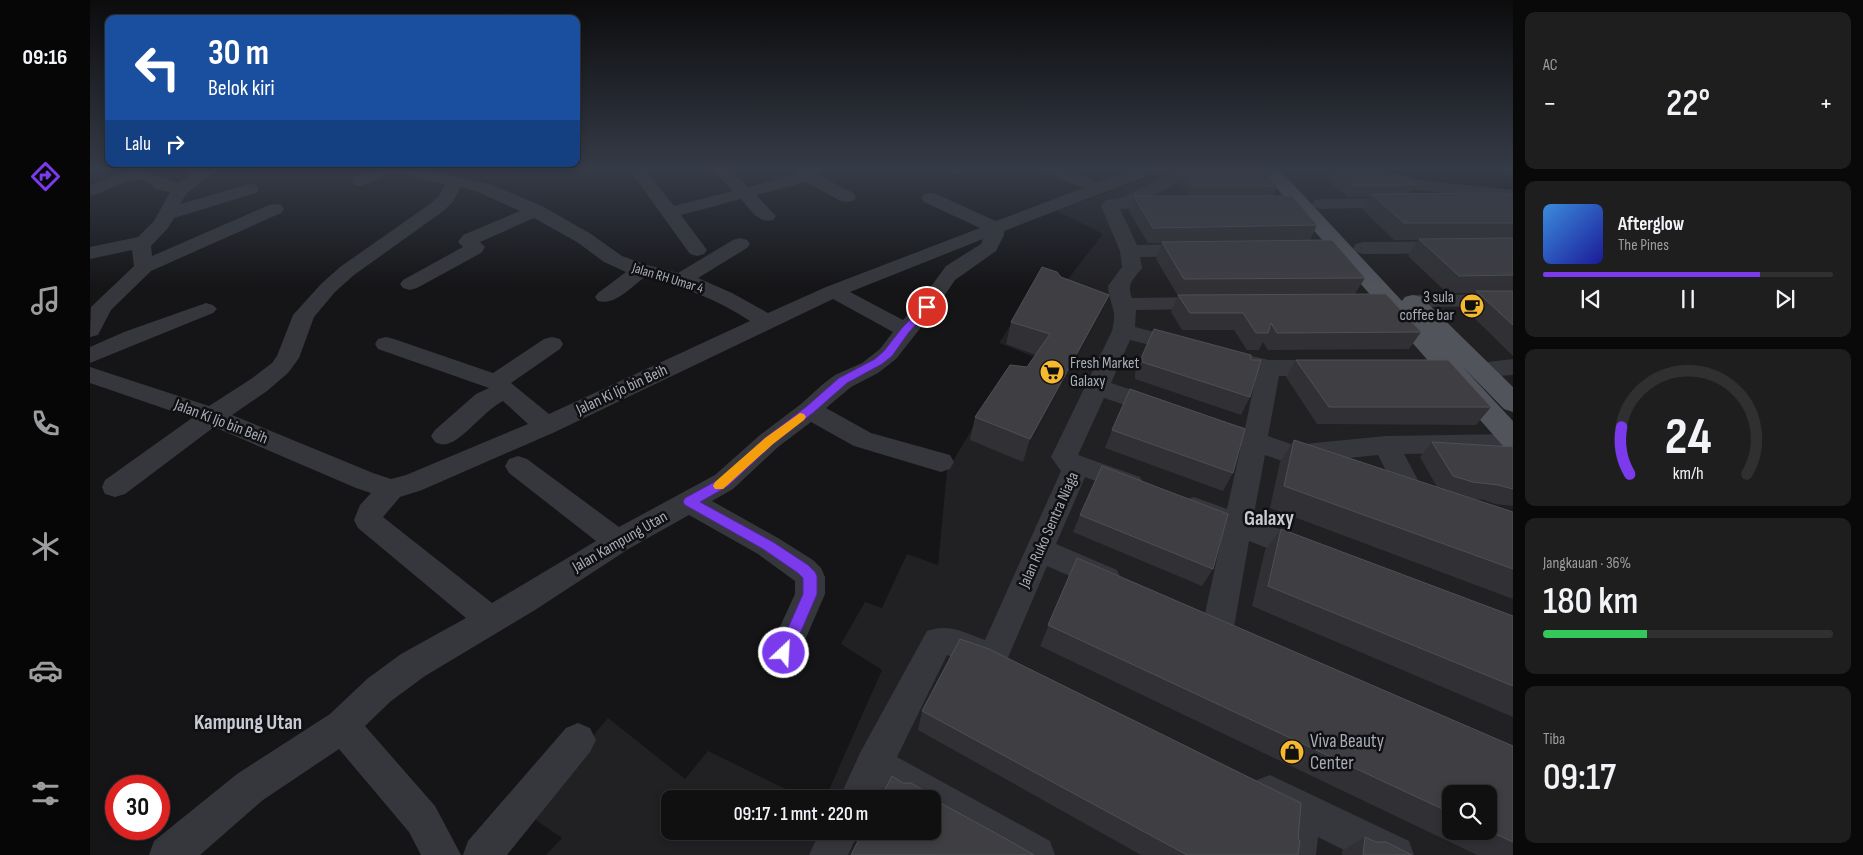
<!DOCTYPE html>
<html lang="id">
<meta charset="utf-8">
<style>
:root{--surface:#101011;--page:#1e1e1f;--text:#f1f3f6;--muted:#9c9d9f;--line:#303031;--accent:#7c3aed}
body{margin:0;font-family:"Sofia Sans Condensed",sans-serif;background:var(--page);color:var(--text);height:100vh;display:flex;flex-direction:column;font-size:19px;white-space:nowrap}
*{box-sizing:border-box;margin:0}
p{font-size:16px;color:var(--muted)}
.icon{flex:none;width:28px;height:28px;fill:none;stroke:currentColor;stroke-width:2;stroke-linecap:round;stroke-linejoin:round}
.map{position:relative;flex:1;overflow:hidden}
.panel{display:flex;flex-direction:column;gap:12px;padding:12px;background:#090909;width:350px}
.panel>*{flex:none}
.banner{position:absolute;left:15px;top:15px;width:475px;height:152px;border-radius:10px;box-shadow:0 2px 8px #0003,0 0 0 1px var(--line);background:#1a4fa0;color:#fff;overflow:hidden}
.fabs{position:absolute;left:1352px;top:785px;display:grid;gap:10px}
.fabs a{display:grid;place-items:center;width:55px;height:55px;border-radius:10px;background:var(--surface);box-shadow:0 2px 8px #0003,0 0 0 1px var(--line);font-size:25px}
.speed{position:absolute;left:15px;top:775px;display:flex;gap:10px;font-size:25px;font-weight:700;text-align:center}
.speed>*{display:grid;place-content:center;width:65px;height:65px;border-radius:50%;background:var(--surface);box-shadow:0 2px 8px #0003,0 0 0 1px var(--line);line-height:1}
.speed .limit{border:8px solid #d22;background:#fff;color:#111}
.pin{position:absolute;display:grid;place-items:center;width:42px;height:42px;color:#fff;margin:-21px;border:2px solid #fff;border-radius:50%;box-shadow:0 1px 5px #0007}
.me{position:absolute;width:55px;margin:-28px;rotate:25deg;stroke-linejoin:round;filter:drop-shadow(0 0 4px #0008)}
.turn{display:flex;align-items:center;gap:18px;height:105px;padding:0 20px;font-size:22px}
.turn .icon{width:65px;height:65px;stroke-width:2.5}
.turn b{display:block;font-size:35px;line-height:42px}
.then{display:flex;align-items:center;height:48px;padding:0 20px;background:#0003;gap:10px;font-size:19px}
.big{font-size:38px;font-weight:600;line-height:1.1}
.panel .widget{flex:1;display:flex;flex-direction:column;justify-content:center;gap:8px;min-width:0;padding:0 18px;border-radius:10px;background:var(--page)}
.panel .dial{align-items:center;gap:0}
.dial svg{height:130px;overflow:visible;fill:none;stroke:var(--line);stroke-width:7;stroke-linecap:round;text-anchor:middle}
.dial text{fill:var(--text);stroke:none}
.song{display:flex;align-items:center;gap:15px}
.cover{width:60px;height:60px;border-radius:8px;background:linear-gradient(135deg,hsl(210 70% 55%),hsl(240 70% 35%))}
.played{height:5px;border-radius:2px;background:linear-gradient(90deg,var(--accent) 75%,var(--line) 75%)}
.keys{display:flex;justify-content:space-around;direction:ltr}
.heat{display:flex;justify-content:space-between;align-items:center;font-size:28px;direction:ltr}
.charge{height:8px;border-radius:4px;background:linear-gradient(90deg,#34c759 36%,var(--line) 0)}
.trip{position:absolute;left:571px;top:790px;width:280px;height:50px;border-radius:10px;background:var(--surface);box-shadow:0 2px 8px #0003,0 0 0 1px var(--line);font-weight:600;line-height:50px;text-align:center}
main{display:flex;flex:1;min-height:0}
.tab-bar{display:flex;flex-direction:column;width:90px;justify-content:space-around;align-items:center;background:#060607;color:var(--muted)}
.tab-bar .icon{width:35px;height:35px}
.tab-bar .active{color:var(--accent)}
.tab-bar b{font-size:22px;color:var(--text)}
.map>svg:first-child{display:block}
</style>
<main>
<nav class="tab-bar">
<b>09:16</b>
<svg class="icon active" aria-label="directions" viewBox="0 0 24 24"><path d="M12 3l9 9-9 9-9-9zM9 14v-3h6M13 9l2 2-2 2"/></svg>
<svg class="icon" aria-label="music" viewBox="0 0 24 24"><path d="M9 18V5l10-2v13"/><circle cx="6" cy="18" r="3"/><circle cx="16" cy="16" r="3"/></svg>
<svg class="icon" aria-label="phone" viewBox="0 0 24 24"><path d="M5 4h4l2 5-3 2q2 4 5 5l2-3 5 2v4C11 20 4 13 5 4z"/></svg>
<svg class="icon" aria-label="climate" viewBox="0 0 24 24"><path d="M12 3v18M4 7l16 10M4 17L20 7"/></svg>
<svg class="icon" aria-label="car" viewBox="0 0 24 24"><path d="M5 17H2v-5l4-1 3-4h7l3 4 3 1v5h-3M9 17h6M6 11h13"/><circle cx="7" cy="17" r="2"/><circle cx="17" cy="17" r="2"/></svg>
<svg class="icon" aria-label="filters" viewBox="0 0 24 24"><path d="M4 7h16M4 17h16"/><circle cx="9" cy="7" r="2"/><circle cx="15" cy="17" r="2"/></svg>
</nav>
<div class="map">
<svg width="1423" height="855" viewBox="0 0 1423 855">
<rect width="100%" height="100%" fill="#151517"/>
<path fill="#212124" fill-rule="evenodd" d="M1083,168H1246L1423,200V855H456L472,838L437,814L518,718L595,779L618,751L716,799H580V831H842V799H735L792,670L751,644L775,602L792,608L817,554L848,565L857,471L913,377L934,383L949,359L909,343L947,283L970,289L1013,234L967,211ZM1361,794H1399V831H1361Z"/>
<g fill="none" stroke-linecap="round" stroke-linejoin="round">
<g fill="#36373c" fill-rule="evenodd">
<path d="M43,168L88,183L109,168H127L125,172L97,193L90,204L160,184L166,185L169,189L166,193L84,218L78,228L61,246L62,256L179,205L185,204L191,205L194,209L191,213L61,271L21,310L8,335L0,337L1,307L44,266L42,250L0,259V247L48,237L64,221L80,192L65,189C50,167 19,192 0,196V185Z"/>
<path d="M289,168H328L402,185L452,206L501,234L532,256L557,265L588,273L643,240L650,238L657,240L660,244L657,248L608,278L642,293L678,313L736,287L890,228L834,202L831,198L834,194L840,193L846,194L906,221L993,188L953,172L951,168H972L1008,182L1047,168H1069L1067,172L914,231V235L906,251L865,280L844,311L806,359L788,373L761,387L736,408L781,433L860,455L864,462L860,469L851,472L764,446L721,422L688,447L643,489L622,501L688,538L723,560L731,568L735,577V594L705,663L694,668L683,663L678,653L705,594V581L668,554L599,515L540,548L445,610L335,676L301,701L275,726L345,806L371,855H331L319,832L249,749L173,800L110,855H59L64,841L147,774L240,714L277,679L311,654L376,618L268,528L264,520L270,505L281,493L266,488L124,427L35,494L25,497L15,494L12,487L15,480L102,418L0,383V367L119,406L161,379L182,363L187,356L203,315L231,284L250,267L340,204L349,196L355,184L328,179L308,171L271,186L265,185L262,181L265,177ZM371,187L390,193L430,211L373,235L368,242L373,247L313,280L310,284L313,288L320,290L327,288L391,253L395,247L390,242L444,218L487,242L514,262L536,272L508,293L505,297L508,301C525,306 541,287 555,277C593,287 627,299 660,321L459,414L421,383L470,349L473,344L470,339L462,337L454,339L403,373L304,339L296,337L288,339L285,344L288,349L399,388L386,394L345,430L341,436L345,442C349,444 352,445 357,444C372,441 395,410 413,401L438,424L316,475L301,479L283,473L142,415L177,391L198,373L209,358L224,317L245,292L264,275L352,212L362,203ZM893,239L891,244L856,266L829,303L813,320L760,292ZM743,299L803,332L790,349L772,363L745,375L733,384L711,404L670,435L625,475L529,527L437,459L428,456L419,459L415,466L419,473L506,541L402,603L293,517L310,497L332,490L465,432Z"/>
<path d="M538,168H554L584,206L643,191L622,168H639L658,187L706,174L701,168H733L728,175L763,193L766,197L763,201L757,202L751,201L716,182L666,195L686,216L683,220C668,224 660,209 651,199L591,215L617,250L614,254L607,256L600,254Z"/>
<path d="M857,168H873C869,174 865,174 858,173Z"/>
<path d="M1092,168H1112L1110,172L1058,198L1081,199L1084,203L1081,207L1030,209L1047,245L1103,244L1110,246L1113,250L1110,254L1103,256L1050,257L1052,268C1044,279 1036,283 1042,298L1118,297L1125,299L1129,303L1125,307L1118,309L1046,310L1045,327L1100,341L1103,346L1100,351L1092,353L1040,340L1021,383L1078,402L1081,408L1078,414L1069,416L1014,398L988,455L1050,477L1054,484L1050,491L1041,494L995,477L966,544L1027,570L1031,579L1027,588L1016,592L957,566L914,667L903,672L857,655L807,757L960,841L965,855H908L842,817V799H810L792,788L787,799H749L771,751L837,631C858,623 874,632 895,640L971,471L961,457L1022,331C1028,307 1019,306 1018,286L1032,267L1030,251L1011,206L1016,200L1031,198Z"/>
<path d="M1244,168H1270L1337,181L1423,190V200C1363,197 1304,187 1246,172Z"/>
<polygon points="1415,168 1423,168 1423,174 1417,173"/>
<polygon points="1311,198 1317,199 1320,203 1317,207 1231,209 1225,208 1222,204 1225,200 1231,199"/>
<polygon points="1423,241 1423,253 1273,254 1266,252 1263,248 1266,244 1273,242"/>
<polygon points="1423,294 1423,306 1322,307 1315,305 1312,301 1315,297 1322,295"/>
<polygon points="116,303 123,305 127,309 123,313 0,363 0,347 34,332"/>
<polygon points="1135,350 1179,360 1236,360 1244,363 1248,368 1244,373 1236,376 1189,376 1178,436 1204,445 1296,436 1423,434 1423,452 1314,454 1336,495 1332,502 1322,505 1312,502 1288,455 1238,460 1240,463 1236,470 1227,473 1175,455 1163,519 1226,543 1230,551 1226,559 1216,563 1159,541 1144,627 1139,637 1128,641 1117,637 1112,627 1133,531 1094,516 1090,508 1094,500 1104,497 1137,509 1151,446 1112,432 1109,426 1112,420 1121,417 1155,428 1167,372 1127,362 1124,357 1127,352"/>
<polygon points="1423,359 1423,375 1389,377 1381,374 1377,369 1381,364"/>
<polygon points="488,723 500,728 506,740 500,752 417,855 373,855 378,841 476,728"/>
<polygon points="1180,775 1319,841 1324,855 1264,855 1228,837 1226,855 1188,855 1192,819 1167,806 1162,793 1167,780"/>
<polygon points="730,831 769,831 758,855 719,855"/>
</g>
<polygon fill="#52545c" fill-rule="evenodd" points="1169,168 1188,168 1312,301 1315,297 1323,295 1331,297 1423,387 1423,412 1414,409 1371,365 1423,421 1423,449 1413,446"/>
</g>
<g fill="#313135" fill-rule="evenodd">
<polygon points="1110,168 1170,168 1187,186 1183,196 1227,225 1220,240 1275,278 1265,294 1331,332 1319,349 1178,350 1173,342 1169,350 1157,350 1144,330 1092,330 1081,312 1088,296 1066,259 1072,243 1058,243 1039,211 1044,196 1099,196 1091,184 1094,173 1108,173"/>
<polygon points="1234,168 1268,168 1270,169 1327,185 1322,194 1423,195 1423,356 1374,308 1385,293 1357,293 1318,256 1328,240 1304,240 1273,210 1280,197 1258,197 1253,192 1250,192 1231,173"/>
<polygon points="971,277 1019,295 1012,317 933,462 880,440 885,417 937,367 946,355 916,344 921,322"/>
<polygon points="1052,356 1160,397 1151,415 1045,379 1045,373"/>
<polygon points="1206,360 1401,407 1386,425 1227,424 1196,377"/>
<polygon points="1022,430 1143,473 1133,491 1015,448"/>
<polygon points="1204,440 1347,487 1330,457 1342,442 1423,447 1423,506 1405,504 1394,500 1384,499 1423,512 1423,599 1180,508 1190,462"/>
<polygon points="990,515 1123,569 1112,586 983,532"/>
<polygon points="1191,529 1423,616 1423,717 1162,606 1175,550"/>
<path d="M987,558L1423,746V855H1387L950,646ZM1361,794L1399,831H1361Z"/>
<polygon points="832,711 1208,839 1208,855 1051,855 828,730"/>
<polygon points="1275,837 1286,842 1322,855 1252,855 1252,851"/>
</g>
<polygon fill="#202023" points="1019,295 1012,317 933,462 940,439"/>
<g fill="#3e3e43" stroke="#4e5055">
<polygon points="1116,168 1170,168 1187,186 1104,186 1094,173 1125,172"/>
<polygon points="1241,168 1268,168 1270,169 1279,169 1316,177 1327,185 1264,186 1259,181 1256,181"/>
<polygon points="1411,193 1418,195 1423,195 1423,223 1314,223 1282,194"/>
<polygon points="1044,196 1202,196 1227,225 1063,228"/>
<polygon points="1423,238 1423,275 1369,276 1329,239"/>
<polygon points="1242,240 1275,278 1094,279 1072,242"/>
<polygon points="952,267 967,272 971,277 1019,295 940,439 885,417 920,365 937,367 960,334 921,322"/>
<polygon points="1386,291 1423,291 1423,325"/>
<polygon points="1296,294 1331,332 1187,333 1181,323 1178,333 1166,333 1153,313 1100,313 1088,295"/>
<polygon points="1064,329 1161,355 1161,360 1171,360 1160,397 1052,362 1052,356"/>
<polygon points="1206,360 1358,360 1401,407 1239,407"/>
<polygon points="1040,389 1155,429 1143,473 1022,430"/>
<polygon points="1204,440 1423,512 1423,569 1194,486"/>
<polygon points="1342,442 1423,447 1423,489 1408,485 1383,482 1363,476"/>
<polygon points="1012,466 1138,514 1123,569 990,515"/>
<polygon points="1191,529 1423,616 1423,686 1178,586"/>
<polygon points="987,558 1423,746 1423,842 1399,831 1399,794 1361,794 1361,813 958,625"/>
<polygon points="870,639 899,649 1211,803 1208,839 1210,841 1208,855 1097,855 832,711"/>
<polygon points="802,776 813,783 821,783 846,798 847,801 920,841 944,855 761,855 773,831 842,831 842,799 790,799"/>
<polygon points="1275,837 1286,842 1296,842 1322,855 1273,855"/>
</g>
<linearGradient id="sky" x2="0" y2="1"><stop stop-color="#0c0c0d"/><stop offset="0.59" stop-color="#353b47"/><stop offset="1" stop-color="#353b47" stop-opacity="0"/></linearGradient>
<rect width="1423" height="287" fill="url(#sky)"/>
<polygon fill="#7c3aed" stroke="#51269a" points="837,304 842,307 819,332 802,356 792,364 757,383 724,412 683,444 638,486 610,502 683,542 718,565 725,572 727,576 727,594 700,657 694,659 689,657 687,653 713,594 713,578 708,573 673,549 595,505 593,502 595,498 630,479 675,438 716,407 749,378 785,359 794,351 812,328 834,305"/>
<polygon fill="#f59e0b" points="710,413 714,414 716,417 714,420 683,444 633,489 625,489 623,486 625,482 675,438"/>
<defs>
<symbol id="cafe-disc" viewBox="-11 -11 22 22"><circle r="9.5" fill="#f6b82f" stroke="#101012"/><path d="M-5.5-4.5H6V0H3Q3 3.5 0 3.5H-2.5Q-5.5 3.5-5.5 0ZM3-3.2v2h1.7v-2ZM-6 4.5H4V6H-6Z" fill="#111"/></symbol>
<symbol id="supermarket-disc" viewBox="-11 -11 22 22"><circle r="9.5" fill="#f6b82f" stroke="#101012"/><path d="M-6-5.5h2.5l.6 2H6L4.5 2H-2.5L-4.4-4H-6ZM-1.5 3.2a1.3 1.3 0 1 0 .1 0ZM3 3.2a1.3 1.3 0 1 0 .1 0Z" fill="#111"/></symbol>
<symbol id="shop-disc" viewBox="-11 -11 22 22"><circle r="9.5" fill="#f6b82f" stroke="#101012"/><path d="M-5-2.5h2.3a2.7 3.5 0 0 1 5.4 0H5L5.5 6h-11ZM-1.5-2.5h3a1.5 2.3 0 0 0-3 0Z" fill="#111"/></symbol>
</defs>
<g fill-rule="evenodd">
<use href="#cafe-disc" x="1368" y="292" width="28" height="28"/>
<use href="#supermarket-disc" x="948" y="358" width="28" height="28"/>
<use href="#shop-disc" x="1188" y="738" width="28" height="28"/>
</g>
<g text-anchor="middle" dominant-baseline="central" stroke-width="5" stroke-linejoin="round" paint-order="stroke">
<g font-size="14" fill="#a7acb8" stroke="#101012">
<text transform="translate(578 278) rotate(17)">Jalan RH Umar 4</text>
</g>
<g font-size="16" fill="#a7acb8" stroke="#101012" text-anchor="end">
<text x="1364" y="297">3 sula<tspan x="1364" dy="18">coffee bar</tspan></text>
<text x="980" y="363" text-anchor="start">Fresh Market<tspan x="980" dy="18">Galaxy</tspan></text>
</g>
<g font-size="16" fill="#a7acb8" stroke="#101012">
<text transform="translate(532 390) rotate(-25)">Jalan Ki Ijo bin Beih</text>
<text transform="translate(131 422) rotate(21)">Jalan Ki Ijo bin Beih</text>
<text transform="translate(959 530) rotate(-66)">Jalan Ruko Sentra Niaga</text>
<text transform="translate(530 542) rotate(-30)">Jalan Kampung Utan</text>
</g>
<g font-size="19" fill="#a7acb8" stroke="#101012" text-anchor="start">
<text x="1220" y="741">Viva Beauty<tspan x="1220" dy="22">Center</tspan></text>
</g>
<g font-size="21" font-weight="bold" fill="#c8cbd4" stroke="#101012">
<text x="1179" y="518">Galaxy</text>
</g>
<g font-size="21" font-weight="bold" fill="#c8cbd4" stroke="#101012">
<text x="158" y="722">Kampung Utan</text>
</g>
</g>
</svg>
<div class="fabs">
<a><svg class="icon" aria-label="search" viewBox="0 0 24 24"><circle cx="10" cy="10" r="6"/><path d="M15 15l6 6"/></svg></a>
</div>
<div class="speed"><div class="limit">30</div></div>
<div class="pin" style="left:837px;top:307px;background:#d93025"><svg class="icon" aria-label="arrive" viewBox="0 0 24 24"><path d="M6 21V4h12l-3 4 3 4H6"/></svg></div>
<svg class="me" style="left:694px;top:653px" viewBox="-20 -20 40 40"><circle r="17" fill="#7c3aed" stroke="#fff" stroke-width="3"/><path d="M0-11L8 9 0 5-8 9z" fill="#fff"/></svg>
<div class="trip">09:17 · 1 mnt · 220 m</div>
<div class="banner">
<div class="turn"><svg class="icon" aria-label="left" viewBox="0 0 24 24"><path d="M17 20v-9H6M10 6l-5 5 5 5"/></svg><div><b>30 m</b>Belok kiri</div></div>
<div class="then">Lalu<svg class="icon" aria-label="right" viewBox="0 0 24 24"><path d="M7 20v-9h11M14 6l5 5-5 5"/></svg></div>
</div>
</div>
<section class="panel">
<div class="widget"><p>AC</p>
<div class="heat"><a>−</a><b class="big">22°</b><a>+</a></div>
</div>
<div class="widget">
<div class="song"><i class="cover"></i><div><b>Afterglow</b><p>The Pines</p></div></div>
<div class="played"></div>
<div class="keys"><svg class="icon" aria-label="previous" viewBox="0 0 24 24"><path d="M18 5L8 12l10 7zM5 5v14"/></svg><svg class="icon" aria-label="pause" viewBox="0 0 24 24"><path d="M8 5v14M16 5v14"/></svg><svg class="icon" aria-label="next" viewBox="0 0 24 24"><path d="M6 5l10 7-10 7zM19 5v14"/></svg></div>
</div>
<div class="widget dial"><svg viewBox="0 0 100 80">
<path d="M14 69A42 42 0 1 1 86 69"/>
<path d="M14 69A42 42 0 0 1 9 40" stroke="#7c3aed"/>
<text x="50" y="56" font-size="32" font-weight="700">24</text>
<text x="50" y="72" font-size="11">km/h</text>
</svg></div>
<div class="widget"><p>Jangkauan · 36%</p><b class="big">180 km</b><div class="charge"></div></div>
<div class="widget"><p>Tiba</p><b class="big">09:17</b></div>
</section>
</main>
